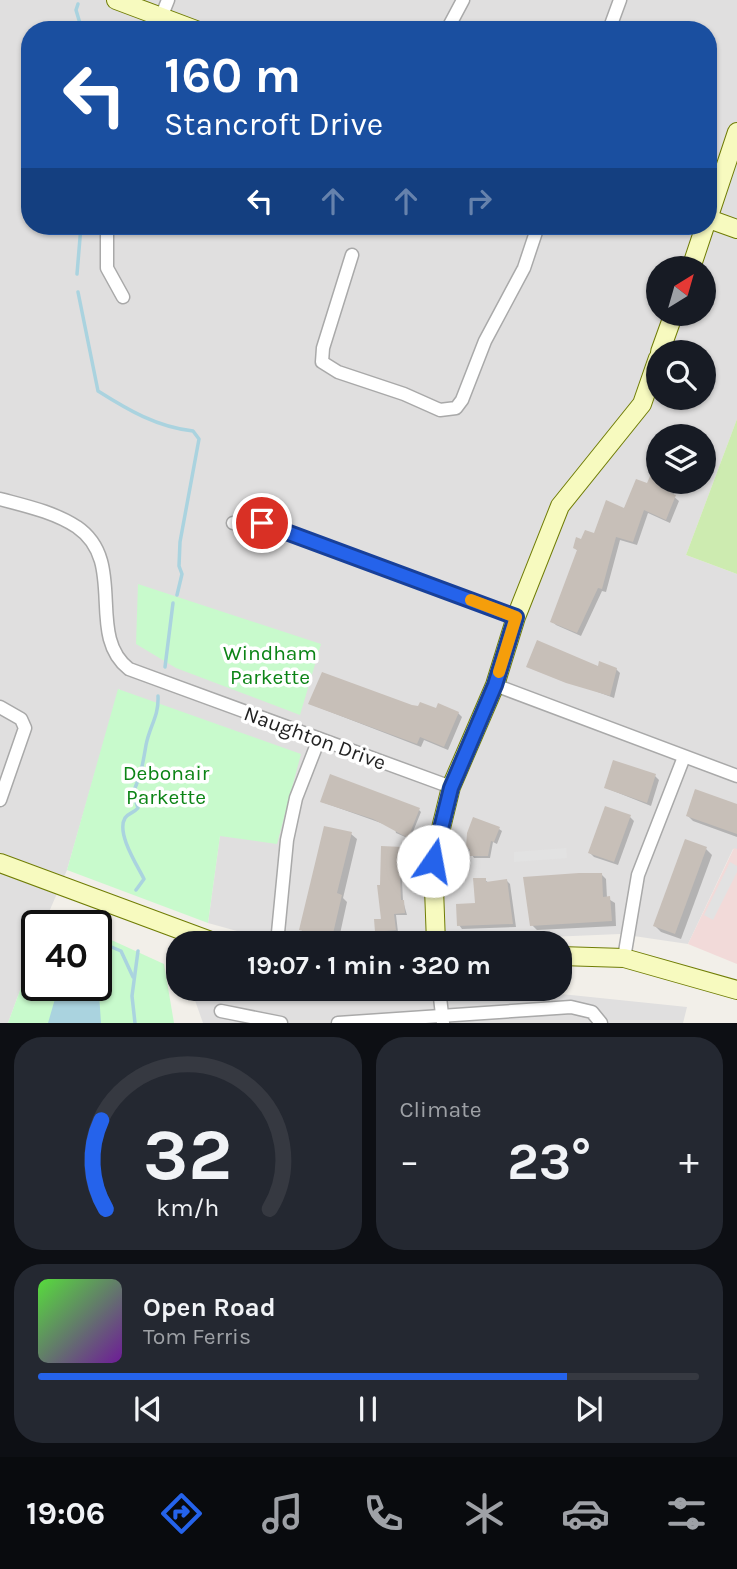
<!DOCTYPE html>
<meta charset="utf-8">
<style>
:root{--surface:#171b24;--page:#242831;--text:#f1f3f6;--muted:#9ea1a6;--line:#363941;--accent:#2563eb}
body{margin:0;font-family:Karla,sans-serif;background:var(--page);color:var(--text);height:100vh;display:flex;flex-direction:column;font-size:26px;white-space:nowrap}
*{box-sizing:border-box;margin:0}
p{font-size:23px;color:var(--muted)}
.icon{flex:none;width:38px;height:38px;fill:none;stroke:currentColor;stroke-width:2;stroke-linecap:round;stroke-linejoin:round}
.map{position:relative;height:1023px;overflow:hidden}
.panel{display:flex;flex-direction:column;gap:14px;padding:14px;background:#0d0f14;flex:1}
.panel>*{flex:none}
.banner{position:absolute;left:21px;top:21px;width:696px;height:214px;border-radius:28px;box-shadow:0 2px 5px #0004;background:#1a4fa0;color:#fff;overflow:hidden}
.needle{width:46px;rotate:37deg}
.fabs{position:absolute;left:646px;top:256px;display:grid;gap:14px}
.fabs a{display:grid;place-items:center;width:70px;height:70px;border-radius:50%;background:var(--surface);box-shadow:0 2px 5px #0004;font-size:35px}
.speed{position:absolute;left:21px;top:910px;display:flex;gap:14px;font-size:35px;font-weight:700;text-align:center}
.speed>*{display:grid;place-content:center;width:91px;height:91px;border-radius:50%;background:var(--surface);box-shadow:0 2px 5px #0004;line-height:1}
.speed .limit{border:4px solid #111;border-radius:10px;background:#fff;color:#111}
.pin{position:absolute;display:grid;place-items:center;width:60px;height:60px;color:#fff;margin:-30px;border:4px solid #fff;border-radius:50%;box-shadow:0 2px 7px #0007}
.me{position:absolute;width:77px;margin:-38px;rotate:12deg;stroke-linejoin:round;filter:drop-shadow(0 0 5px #0008)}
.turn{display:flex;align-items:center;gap:24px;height:147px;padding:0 28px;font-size:32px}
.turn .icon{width:91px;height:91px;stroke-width:2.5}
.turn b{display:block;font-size:49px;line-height:60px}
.lanes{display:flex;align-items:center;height:66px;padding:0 28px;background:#0003;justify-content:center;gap:35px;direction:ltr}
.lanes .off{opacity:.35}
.big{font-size:52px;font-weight:700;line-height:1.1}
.panel .tile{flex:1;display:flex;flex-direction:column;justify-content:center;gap:10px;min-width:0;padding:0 24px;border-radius:28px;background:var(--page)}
.panel .dial{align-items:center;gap:0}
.dial svg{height:182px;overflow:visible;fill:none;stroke:var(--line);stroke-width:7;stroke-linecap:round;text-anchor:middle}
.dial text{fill:var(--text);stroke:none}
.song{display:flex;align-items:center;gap:21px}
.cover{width:84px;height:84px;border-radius:10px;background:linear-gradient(135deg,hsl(110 70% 55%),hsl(280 70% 35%))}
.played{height:7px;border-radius:4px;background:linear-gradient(90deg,var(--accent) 80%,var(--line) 80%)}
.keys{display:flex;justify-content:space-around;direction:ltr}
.heat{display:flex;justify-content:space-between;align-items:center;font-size:38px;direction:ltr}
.panel .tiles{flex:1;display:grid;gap:14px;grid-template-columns:1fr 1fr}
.tile:last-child{grid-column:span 2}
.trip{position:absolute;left:166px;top:931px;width:406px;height:70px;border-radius:28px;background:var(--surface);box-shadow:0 2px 5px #0004;font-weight:700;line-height:70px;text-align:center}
.menu{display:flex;height:112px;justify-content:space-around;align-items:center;background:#090b0e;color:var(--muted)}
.menu .icon{width:49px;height:49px}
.menu .selected{color:var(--accent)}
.menu b{font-size:32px;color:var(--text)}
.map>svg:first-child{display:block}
</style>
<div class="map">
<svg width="737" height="1023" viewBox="0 0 737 1023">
<rect width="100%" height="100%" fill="#f2efe9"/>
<g fill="#e0dfdf" fill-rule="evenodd">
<path d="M0,0H737V419L686,555L737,574V849H733L688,944L620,934L411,943H280L208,923L220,835L119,689L67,870L43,926H37V944L8,1023H0ZM30,30H709V226H30ZM658,268H704V313H658ZM658,352H704V397H658ZM658,436H704V481H658Z"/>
<polygon points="191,989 513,989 687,1007 683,1023 203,1023"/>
</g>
<polygon fill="#f2dad9" points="734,848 737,849 737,964 688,944"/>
<polygon fill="#cdebb0" points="737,419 737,574 686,555"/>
<g fill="#c8facc">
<polygon points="138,584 321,644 300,715 176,668 136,644"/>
<polygon points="118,689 301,754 277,844 220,836 208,923 67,870"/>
<polygon points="96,933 164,964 174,1023 8,1023 37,944 37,985 96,985"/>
</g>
<g fill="#e2e2e2">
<polygon points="566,848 567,858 514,862 514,852"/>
<polygon points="730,862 737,866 737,872 713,920 704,915"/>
</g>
<polygon fill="#aad3df" points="97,963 101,1023 48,1023 59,985 96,985"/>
<g fill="#0003">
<polygon points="658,460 658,481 679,481 673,496 679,501 670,523 648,513 637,545 620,540 606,592 602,591 581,636 556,625 552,621 579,552 575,548 595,535 648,486"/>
<polygon points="528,666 616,669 620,673 614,698"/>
<polygon points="310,704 420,708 458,713 462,717 448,750 424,740 421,747"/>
<polygon points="655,776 659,780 651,806 606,788"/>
<polygon points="322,802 419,810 421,812 410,839 396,833 395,828"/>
<polygon points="737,806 737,837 693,821 688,816"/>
<polygon points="630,817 634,821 618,865 594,857 590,853"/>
<polygon points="499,829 502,831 497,844 493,842 490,858 474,858 467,847"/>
<polygon points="351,834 357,839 343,898 347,902 338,943 306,935 301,929"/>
<polygon points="403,848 405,879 402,880 403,901 407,915 396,915 398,932 379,934 377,931"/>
<polygon points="706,849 712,855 681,939 661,932 655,926"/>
<polygon points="601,874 606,879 607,898 615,903 616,926 537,930 532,925"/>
<polygon points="485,880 489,883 506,880 510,884 516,927 462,929 459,925 477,905"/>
</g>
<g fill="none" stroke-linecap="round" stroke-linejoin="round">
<g stroke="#aad3df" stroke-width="3.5">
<polyline points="78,4 76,10 82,30"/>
<polyline points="77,274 81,226"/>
<path d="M78,292L98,391C128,410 157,427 193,431L199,439L180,542L179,566L182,574L177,595"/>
<polyline points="165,667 173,603"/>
<path d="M136,890L144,879C137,865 116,833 125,818C128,813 134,813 138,808L133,793C141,775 143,763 146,745C150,725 159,716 158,696"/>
<polyline points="102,943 121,951 133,977"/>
<polyline points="135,1023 132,996 138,951"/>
</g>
</g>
<g fill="#c7bfb8">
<polygon points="658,458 658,481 674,481 670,493 676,495 666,520 644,510 633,542 616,537 602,589 598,588 577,633 550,622 577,550 573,548 576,537 581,539 585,530 594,533 606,500 624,508 636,479 647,483"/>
<polygon points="537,640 598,666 599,661 617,668 610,696 566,683 526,667"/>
<polygon points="322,672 412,705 418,706 420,702 436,708 438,703 459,712 444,747 420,737 417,744 308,704"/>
<polygon points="613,760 656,774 647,803 604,788"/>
<polygon points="330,774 420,808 408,838 373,819 320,802"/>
<polygon points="695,789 737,804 737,834 686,816"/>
<polygon points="605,806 631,815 614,862 588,853"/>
<polygon points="473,817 500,827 494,842 491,841 488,856 470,856 470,849 466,848 467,833"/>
<polygon points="324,826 352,832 337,893 342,895 332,938 299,930"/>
<polygon points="685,839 707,847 675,934 653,926"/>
<polygon points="381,846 403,847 404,878 400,878 401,900 404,900 405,913 394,914 396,930 375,932 374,919 381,919 377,885 380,885"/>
<polygon points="579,873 602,873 603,897 610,896 612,921 530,926 523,877"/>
<polygon points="473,878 486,878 486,882 507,879 513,924 457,926 456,904 475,903"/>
</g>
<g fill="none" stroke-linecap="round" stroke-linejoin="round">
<defs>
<g id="street">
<polyline points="156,30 168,0"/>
<polyline points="447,30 463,0"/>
<polyline points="609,30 620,0"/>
<polyline points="107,226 107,268 123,297"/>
<polyline points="352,255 323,348 322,362 338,372 404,394 440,410 456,408 462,400 485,341 524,268 538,226"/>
<path d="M0,499C26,506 54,512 77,527C128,562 85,635 129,669L451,787"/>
<polyline points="233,523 262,523 516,617"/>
<polyline points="495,685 737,776"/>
<polyline points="0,707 21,719 25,728 0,800"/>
<polyline points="277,943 287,840 296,798 319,739"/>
<polyline points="624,958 638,875 684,757"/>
<polyline points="439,989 443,1023"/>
<polyline points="221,1011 281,1023"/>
<polyline points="338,1023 571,1007 592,1012 601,1023"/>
</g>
<g id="secondary">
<polyline points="116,0 196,30"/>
<polyline points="709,216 737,132"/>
<polyline points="709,219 737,229"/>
<polyline points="691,268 705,226"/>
<polyline points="660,352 674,313"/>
<polyline points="0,863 216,943"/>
<polyline points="436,943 433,861 451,787 495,685 516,617 560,506 642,404 658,358"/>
<polyline points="560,956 624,958 737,990"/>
</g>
</defs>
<use href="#street" stroke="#a9a9a9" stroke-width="15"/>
<use href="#secondary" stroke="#707d05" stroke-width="20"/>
<use href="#street" stroke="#fff" stroke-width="12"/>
<use href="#secondary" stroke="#f7fabf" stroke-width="18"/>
</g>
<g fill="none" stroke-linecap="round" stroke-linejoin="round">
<defs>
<polyline id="route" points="262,523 516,617 495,685 451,788 433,861"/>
</defs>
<use href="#route" stroke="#184099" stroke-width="18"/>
<use href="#route" stroke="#2563eb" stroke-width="12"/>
<polyline stroke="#f59e0b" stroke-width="12" points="471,600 516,617 499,672"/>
</g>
<g text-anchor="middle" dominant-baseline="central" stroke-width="7" stroke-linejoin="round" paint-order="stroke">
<g font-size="21" fill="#0c8416" stroke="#fff">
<text x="270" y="653">Windham<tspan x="270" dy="24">Parkette</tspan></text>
<text x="166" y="773">Debonair<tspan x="166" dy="24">Parkette</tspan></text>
</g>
<g font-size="21" fill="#222" stroke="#fff">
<text transform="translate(315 738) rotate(20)">Naughton Drive</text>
</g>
</g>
</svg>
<div class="fabs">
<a><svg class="needle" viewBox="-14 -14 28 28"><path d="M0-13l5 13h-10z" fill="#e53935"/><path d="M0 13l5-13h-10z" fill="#9ea1a6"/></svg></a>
<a><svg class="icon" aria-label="search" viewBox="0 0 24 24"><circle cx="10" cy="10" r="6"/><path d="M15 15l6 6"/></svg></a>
<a><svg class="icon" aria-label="layers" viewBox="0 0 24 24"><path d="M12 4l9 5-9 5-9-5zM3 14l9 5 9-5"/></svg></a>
</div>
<div class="speed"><div class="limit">40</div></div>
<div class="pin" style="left:262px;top:523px;background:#d93025"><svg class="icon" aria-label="arrive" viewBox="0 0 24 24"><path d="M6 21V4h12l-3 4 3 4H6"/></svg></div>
<svg class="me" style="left:433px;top:861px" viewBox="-20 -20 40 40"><circle r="19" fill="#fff"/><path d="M0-13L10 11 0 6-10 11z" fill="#2563eb"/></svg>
<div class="trip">19:07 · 1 min · 320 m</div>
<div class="banner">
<div class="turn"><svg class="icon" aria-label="left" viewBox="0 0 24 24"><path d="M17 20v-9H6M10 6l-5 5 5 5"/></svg><div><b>160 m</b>Stancroft Drive</div></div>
<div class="lanes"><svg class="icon" aria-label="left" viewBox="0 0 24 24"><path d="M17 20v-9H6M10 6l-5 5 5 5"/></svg><svg class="icon off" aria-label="ahead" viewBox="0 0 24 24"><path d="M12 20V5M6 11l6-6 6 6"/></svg><svg class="icon off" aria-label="ahead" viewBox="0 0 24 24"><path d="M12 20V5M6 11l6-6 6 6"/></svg><svg class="icon off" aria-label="right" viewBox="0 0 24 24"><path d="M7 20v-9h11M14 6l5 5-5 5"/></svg></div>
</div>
</div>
<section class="panel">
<div class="tiles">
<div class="tile dial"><svg viewBox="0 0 100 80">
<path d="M14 69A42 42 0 1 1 86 69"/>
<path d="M14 69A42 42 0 0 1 12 30" stroke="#2563eb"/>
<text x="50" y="56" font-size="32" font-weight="700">32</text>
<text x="50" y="72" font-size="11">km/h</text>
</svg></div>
<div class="tile"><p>Climate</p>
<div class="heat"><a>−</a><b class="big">23°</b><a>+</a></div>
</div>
<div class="tile">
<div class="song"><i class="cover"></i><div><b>Open Road</b><p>Tom Ferris</p></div></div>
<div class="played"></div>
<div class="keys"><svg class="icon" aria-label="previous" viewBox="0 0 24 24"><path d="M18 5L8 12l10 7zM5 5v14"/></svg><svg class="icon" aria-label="pause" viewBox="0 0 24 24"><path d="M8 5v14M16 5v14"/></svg><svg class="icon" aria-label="next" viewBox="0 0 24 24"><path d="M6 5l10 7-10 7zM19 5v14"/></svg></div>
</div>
</div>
</section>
<nav class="menu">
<b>19:06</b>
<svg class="icon selected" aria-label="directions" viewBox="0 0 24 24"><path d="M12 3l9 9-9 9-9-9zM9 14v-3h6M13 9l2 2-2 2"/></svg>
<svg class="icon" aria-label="music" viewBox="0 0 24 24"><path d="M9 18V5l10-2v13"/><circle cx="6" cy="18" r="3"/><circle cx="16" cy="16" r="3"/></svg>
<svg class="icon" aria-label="phone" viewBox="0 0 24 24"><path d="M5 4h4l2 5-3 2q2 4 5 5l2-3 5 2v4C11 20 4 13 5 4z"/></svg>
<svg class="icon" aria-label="climate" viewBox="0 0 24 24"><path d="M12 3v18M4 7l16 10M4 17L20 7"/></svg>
<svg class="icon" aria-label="car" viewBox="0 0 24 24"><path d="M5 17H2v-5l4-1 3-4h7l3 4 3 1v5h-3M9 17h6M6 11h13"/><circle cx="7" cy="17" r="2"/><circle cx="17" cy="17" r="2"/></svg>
<svg class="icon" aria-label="filters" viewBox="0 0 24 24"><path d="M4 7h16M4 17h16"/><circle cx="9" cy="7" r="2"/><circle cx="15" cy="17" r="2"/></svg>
</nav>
